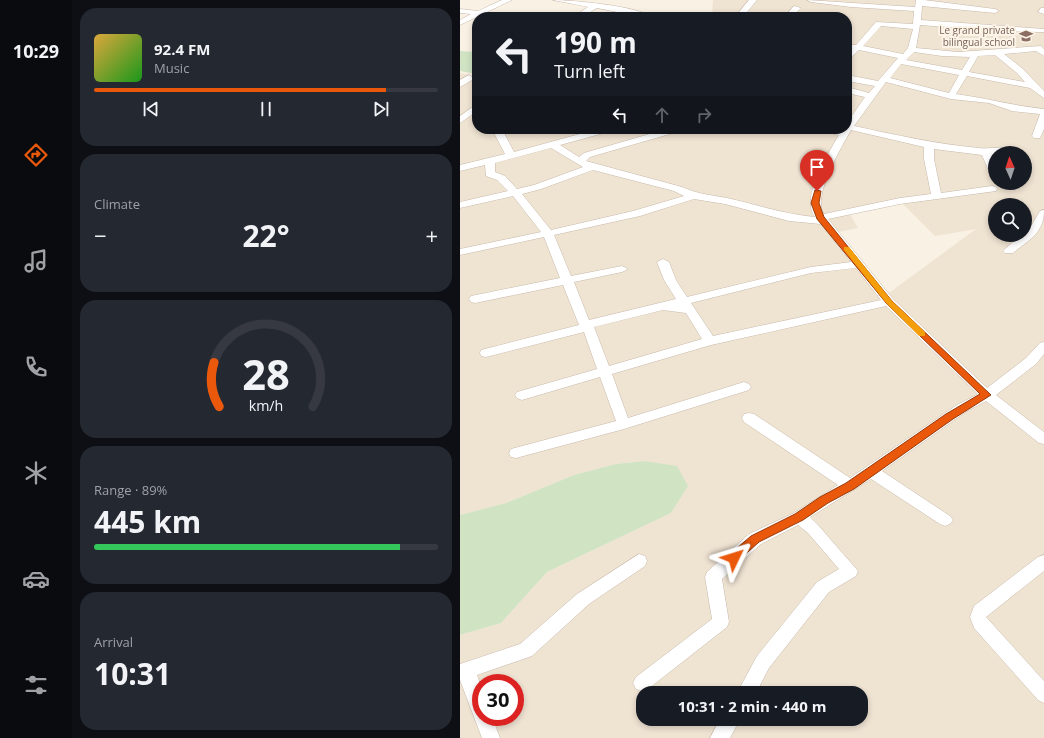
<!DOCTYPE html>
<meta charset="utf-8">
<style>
:root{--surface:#171b24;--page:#242831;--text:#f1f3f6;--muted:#9ea1a6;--line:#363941;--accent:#ea580c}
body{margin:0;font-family:"Open Sans",sans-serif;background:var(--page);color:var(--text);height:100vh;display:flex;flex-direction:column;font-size:15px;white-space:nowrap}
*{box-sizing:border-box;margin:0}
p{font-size:13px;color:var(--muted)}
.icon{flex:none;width:22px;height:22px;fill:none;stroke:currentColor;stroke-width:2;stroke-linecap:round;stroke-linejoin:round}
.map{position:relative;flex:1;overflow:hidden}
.side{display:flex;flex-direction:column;gap:8px;padding:8px;background:#0d0f14;width:388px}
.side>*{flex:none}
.guide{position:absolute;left:12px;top:12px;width:380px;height:122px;border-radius:16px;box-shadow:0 2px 6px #0003;background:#171b24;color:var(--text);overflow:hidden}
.needle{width:26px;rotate:357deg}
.tools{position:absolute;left:528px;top:146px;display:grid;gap:8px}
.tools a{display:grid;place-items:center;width:44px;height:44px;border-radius:50%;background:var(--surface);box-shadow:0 2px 6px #0003;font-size:20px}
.speed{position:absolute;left:12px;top:674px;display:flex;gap:8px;font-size:20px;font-weight:700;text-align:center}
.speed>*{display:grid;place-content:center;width:52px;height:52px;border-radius:50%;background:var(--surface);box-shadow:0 2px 6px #0003;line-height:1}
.speed .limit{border:6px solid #d22;background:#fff;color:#111}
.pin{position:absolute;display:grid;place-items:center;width:34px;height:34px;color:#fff;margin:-41px -17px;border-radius:50% 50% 50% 0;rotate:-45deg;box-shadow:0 0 4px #0007}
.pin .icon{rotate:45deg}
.me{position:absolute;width:44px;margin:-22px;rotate:49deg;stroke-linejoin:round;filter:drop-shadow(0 0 3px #0008)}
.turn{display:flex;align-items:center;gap:14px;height:84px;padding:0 16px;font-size:18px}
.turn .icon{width:52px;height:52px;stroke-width:2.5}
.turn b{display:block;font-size:28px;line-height:34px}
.lanes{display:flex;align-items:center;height:38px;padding:0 16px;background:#0003;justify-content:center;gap:20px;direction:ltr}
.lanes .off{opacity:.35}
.big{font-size:30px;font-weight:700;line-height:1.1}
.side .card{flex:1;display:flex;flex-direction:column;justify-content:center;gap:6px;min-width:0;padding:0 14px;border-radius:16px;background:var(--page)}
.side .dial{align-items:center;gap:0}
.dial svg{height:104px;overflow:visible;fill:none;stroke:var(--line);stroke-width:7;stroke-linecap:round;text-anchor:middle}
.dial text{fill:var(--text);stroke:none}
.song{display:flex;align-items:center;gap:12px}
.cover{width:48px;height:48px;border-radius:6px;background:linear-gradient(135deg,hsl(40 70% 55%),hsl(120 70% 35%))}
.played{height:4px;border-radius:2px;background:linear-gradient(90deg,var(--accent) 85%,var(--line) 85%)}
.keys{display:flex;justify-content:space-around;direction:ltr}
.heat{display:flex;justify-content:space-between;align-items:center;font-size:22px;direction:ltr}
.charge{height:6px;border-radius:3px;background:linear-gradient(90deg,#34c759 89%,var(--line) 0)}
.trip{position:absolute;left:176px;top:686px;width:232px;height:40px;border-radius:16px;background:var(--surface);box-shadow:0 2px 6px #0003;font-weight:700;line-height:40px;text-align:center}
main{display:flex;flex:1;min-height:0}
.menu{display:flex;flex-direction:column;width:72px;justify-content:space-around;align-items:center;background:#090b0e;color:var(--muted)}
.menu .icon{width:28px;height:28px}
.menu .selected{color:var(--accent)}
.menu b{font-size:18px;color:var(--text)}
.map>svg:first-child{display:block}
</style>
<main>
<nav class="menu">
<b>10:29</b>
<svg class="icon selected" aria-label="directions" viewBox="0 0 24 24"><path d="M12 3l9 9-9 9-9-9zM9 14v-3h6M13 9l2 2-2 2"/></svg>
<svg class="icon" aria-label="music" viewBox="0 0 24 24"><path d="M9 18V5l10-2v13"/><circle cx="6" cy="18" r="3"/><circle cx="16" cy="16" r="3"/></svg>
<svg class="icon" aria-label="phone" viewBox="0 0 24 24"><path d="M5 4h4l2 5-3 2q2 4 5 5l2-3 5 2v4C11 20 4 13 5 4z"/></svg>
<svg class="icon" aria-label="climate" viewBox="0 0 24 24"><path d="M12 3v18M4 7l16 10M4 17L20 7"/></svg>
<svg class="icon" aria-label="car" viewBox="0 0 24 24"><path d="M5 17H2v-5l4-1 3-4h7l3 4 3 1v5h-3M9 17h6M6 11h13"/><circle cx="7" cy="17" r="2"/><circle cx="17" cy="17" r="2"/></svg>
<svg class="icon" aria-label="filters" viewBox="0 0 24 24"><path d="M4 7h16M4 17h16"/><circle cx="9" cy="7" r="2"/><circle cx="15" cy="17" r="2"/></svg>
</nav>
<section class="side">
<div class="card">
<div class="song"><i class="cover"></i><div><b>92.4 FM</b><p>Music</p></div></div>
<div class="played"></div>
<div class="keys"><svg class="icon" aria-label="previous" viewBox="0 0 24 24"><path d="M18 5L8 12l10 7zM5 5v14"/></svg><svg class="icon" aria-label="pause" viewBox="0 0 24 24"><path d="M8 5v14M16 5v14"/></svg><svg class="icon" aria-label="next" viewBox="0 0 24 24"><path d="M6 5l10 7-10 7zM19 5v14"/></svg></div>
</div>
<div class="card"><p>Climate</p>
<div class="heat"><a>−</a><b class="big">22°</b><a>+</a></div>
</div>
<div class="card dial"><svg viewBox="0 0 100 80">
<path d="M14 69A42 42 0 1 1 86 69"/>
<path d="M14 69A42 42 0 0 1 10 35" stroke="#ea580c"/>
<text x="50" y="56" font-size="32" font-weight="700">28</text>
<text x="50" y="72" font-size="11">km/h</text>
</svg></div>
<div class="card"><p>Range · 89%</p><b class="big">445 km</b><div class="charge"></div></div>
<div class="card"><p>Arrival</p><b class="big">10:31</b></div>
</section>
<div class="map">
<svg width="584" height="738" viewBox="0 0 584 738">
<rect width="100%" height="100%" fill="#f9f1e3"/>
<g fill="#efe3d2" fill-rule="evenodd">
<path d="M253,0H584V738H0V635L41,623L87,572L211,513L184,461L156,464L114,475L46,503L0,515V119L17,106V129H387V17H252ZM535,153H565V183H535ZM440,201L475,236L516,229L429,293L373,233L398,228L388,211ZM535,205H565V235H535ZM21,683H55V717H21ZM183,693H401V719H183Z"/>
<polygon points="0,73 17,76 17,102 0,116"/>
</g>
<g fill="#d0e4c4">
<polygon points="0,51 17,52 17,74 0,71"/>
<polygon points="184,461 217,466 228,486 211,513 87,572 41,623 0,635 0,515 46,503 114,475 156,464"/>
</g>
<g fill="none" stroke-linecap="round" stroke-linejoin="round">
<defs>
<g id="minor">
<polygon points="42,0 52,0 0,25 0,20 11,14 0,13 0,9 18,11"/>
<path d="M93,0C111,0 179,6 191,17H182L137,8L122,17H113L128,7Z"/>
<polygon points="289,0 297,0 283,17 275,17"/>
<path d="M347,0L455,7L456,0H464L535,9L539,11L535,13L462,6L461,20L584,29V32H581L540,31L460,25L456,48L498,52L581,46L584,49V56L576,51L544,54L563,69L584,91V98L570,88L507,76L496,94C526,98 554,106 584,109V129L580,138H574L572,136L580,114L552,111L529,103L491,99L426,82L394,126C436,135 476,144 519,148C530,150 548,143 557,153L532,154L535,162V171L533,172L528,169L522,155L474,149V159L481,193L532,186L536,187L537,189L536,191L440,204L368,219L433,299L527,388L566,358L580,343L584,342V354L576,364L536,395L584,432V444L579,443L526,401L507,411L422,471L490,516L493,520L490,524L485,526L480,524L411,479L350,517L358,525L398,571L396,576L369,592L309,668L296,693H277L297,656L357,582L379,569L348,533L338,525L301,544L262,579L269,622L267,627L188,689L182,691L176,689L173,683L176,677L252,619L245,577L247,572L289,534L334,513L378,485L284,422L282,418L284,414L289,413L294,414L390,478L497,405L518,394L426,306L251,345L152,374L168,418L284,382L289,384L291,387L289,390L164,429L56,458L51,457L49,453L51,449L156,421L140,377L62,400L57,398L55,395L57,392L137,369L124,332L26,357L21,356L20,353L21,350L119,325L103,285L15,303L11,302L9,299L11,296L100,278L84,237L0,255V249L81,232L53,196L0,208V202L48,191L37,180L26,176L25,165L0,171V165L45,154L32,129H42L54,152L138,129H153L151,131L100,145L119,157L124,153L207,129H222L220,131L130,157L126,161L222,187C237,194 251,195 267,198C298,205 323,214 355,217C340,198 368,154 379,135L361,131L359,129L382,131L387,129V123L405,97L387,93V87L409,93L415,86L387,81V75L418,81L438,58L399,50L387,61V54L392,49L387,48V45H396L416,22L453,24L454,11L391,7L351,2ZM421,26L453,29L448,48L443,54L403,46ZM454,52L482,56L510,57L502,70L446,60ZM535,55L557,73L565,82L509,72L518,56ZM441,64L499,75L489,93L430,78ZM391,130L464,147V159L471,194L440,198L364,214C351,198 382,146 391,130ZM91,148L123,167L74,185L57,189L45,176L35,172V163ZM133,170L214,191L224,196L173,211L91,230L62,194L81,189ZM234,199L265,204L329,221L361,224L391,262L351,267L227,297L216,280L209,262L203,259L197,262L204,280L216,299L129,320L114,282L162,272L168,269L162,266L111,276L94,235L180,216ZM396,268L421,300L253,336L231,303L351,273ZM203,310L226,313L242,339L149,366L134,327Z"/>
<polygon points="334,6 341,8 332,17 324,17"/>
<polygon points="581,8 584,8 584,14 578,12"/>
<polygon points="9,75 13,78 12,80 0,87 0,80"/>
<polygon points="17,104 17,111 0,123 0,116"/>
<path d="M584,210C584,233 570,239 553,253H545L543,251L545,249L561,235H565V232L570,228L580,211Z"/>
<polygon points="179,554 185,556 187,561 185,566 129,604 72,656 17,675 21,686 21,717 32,717 40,738 22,738 0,680 0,664 60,644 117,594"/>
<polygon points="584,555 584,571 526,617 584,681 584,703 578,700 514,628 510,617 514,606 578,557"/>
<polygon points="260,719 280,719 270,738 250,738"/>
</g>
</defs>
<use href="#minor" stroke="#c8b9ab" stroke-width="1"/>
<use href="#minor" fill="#fff" fill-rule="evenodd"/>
</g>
<polygon fill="#ea580c" stroke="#983908" points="355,190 361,191 359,203 364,217 432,301 531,395 493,419 394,489 368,503 343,520 299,542 278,561 270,561 269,558 270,554 291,536 335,514 360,497 386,483 486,414 520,394 427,304 357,219 351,203"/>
<polygon fill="#f59e0b" points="384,247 389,247 432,301 465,332 465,336 459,336 427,304 384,250"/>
<defs>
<symbol id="school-bare" viewBox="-9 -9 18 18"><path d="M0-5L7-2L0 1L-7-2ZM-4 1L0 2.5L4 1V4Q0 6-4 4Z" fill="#8d6e63" stroke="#fcf5e8" stroke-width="2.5" paint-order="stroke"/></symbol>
</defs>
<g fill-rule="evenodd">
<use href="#school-bare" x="556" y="26" width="20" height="20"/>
</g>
<g text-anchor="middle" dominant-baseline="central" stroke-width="4" stroke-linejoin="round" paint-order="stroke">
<g font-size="10" fill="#785e54" stroke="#fcf5e8" text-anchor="end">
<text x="555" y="30">Le grand private<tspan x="555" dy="12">bilingual school</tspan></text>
</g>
</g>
</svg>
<div class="tools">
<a><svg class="needle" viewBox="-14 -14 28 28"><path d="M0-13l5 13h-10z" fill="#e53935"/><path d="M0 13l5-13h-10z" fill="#9ea1a6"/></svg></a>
<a><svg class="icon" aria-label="search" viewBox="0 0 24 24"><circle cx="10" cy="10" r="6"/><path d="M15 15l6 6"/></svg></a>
</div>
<div class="speed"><div class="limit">30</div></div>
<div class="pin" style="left:357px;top:191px;background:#d93025"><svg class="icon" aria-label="arrive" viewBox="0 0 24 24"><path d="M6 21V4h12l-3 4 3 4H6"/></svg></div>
<svg class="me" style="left:274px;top:558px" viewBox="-20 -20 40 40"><path d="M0-17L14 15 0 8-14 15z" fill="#ea580c" stroke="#fff" stroke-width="4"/></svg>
<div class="trip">10:31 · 2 min · 440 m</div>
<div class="guide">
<div class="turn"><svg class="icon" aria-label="left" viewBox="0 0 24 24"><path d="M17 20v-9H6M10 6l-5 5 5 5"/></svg><div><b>190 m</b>Turn left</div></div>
<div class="lanes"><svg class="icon" aria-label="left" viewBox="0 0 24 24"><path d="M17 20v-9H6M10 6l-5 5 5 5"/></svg><svg class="icon off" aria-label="ahead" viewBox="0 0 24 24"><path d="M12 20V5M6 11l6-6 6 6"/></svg><svg class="icon off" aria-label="right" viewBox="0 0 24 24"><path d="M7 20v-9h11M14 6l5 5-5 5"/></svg></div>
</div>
</div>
</main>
